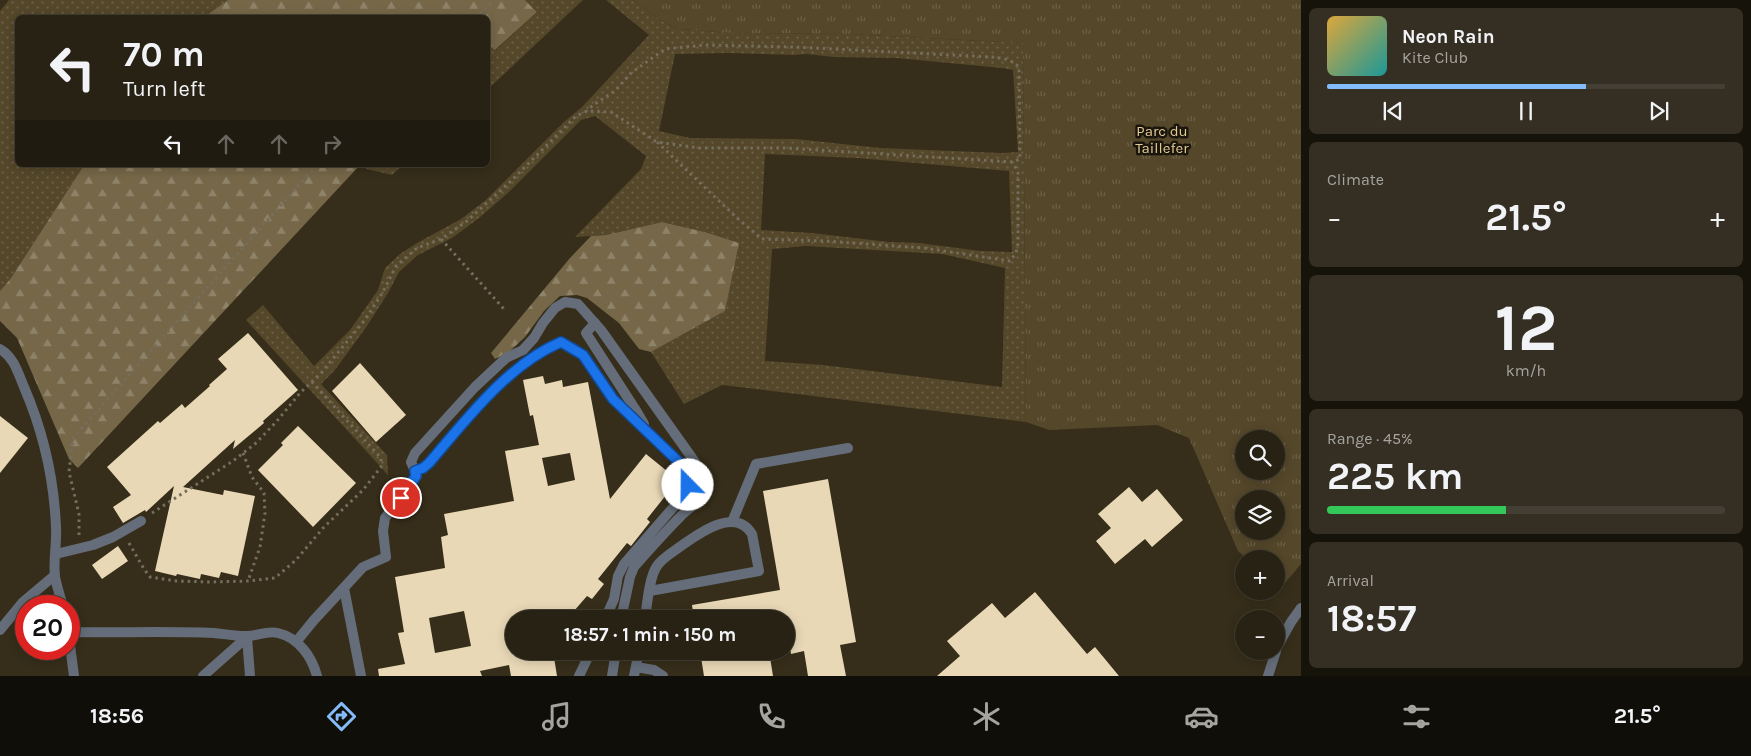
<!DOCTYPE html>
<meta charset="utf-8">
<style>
:root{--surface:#282214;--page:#342f22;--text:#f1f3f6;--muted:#a5a4a0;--line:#443f34;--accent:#84bbfb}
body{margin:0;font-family:Karla,sans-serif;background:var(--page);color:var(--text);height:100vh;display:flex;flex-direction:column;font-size:19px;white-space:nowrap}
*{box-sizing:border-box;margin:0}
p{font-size:16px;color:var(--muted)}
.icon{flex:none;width:28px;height:28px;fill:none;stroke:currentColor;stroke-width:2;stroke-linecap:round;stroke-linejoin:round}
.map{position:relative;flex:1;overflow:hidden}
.details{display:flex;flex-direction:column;gap:8px;padding:8px;background:#16130b;width:450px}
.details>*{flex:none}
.top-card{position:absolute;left:15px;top:15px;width:475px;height:152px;border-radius:8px;box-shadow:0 2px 12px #0003,0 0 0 1px var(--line);background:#282214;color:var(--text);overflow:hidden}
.tools{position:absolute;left:1235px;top:430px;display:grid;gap:10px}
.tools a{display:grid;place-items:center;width:50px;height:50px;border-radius:50%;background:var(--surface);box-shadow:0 2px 12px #0003,0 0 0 1px var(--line);font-size:25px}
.speed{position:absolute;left:15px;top:595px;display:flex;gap:10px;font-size:25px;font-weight:700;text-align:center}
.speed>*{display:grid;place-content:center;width:65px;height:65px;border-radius:50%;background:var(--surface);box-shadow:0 2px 12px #0003,0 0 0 1px var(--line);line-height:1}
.speed .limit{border:8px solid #d22;background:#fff;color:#111}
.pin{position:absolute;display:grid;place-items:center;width:42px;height:42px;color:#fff;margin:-21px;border:2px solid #fff;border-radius:50%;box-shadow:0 1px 5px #0007}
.me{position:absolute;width:55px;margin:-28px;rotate:338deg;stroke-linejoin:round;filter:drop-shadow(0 0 4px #0008)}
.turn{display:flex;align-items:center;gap:18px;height:105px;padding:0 25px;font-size:22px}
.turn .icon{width:65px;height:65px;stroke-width:2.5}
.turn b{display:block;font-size:35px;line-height:42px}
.lanes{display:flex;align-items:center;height:48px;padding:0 25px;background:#0003;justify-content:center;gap:25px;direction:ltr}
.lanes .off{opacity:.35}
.big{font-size:38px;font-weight:700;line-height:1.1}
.details .tile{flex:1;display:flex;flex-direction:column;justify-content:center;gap:8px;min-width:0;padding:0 18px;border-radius:8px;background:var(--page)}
.details .dial{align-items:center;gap:0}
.dial b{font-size:65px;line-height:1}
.song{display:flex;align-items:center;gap:15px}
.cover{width:60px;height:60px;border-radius:8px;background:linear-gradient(135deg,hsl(40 70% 55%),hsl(180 70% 35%))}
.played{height:5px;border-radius:2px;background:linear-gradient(90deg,var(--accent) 65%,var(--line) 65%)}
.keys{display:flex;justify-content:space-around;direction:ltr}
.heat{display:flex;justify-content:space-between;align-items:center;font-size:28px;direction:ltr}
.charge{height:8px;border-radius:4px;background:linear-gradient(90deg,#34c759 45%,var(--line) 0)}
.trip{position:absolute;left:505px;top:610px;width:290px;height:50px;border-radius:25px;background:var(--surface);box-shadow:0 2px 12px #0003,0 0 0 1px var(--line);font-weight:700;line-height:50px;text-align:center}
.dock{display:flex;height:80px;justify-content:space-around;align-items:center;background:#100e08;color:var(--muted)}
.dock .icon{width:35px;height:35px}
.dock .active{color:var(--accent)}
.dock b{font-size:22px;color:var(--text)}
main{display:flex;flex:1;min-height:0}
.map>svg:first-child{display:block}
</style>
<main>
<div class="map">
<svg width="1301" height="676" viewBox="0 0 1301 676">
<defs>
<pattern id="grass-dots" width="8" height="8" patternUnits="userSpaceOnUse" patternTransform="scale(1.25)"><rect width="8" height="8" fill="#54472a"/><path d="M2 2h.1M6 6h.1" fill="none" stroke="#6c6148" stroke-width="1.8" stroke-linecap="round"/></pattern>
<pattern id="forest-firs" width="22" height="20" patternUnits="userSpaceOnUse" patternTransform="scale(1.25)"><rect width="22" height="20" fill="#756748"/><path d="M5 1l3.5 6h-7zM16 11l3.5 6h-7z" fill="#8e8369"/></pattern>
<pattern id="park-tufts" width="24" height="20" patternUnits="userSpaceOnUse" patternTransform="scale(1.25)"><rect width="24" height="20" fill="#54472a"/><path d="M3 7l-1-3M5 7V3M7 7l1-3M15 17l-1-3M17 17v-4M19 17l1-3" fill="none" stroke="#6c6148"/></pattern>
</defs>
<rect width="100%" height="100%" fill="#362e1a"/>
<g fill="url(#grass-dots)" fill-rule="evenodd">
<polygon points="9,0 228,0 204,17 18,18 18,165 84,165 11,278 0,291 0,11"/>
<polygon points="525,0 583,0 488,89 488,45 496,50 537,12"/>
<path d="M606,0H633L662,21L679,29L731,33L847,34L1023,43L1026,422L722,385L684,404L651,352L725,311L738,244L705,232L662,222L606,235L575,237L641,169L646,156L595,116L581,120L509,192L479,218L452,238L418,255L399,272L388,293L367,326L335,370L321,384L387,455L388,475L246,320L263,305L314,366L350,330L378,290L385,268L400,254L417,243L461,219L486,200L564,122L582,107L649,35ZM728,53L793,55L807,54L833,57L896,58L1002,68L1013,70L1018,152L1001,153L880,148L796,139L690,138L659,131L675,54ZM765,154L857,158L1009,171L1012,252L981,251L919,243L889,242L812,233L761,230ZM806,246L942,254L1005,268L1002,387L823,365L765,361L772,249Z"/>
<polygon points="360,165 403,165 392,175 367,169"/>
</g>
<g fill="url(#forest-firs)">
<polygon points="228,0 525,0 537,12 495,50 488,45 488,18 204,17"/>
<polygon points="84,165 360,165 78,468 69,459 17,338 0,321 0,291 11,278"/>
<polygon points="662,222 705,232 739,243 725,311 651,352 639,349 619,323 587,298 577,295 560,296 544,311 525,337 509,352 495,359 491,353 570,258 591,236 606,235"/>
</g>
<path fill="url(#park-tufts)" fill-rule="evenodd" d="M633,0H1301V564L1279,590L1276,588V559H1247L1238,551L1189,438L1157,425L1049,430L1026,422L1023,43L847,34L731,33L679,29L662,21ZM1244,439H1276V471H1244ZM1244,499H1276V531H1244Z"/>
<g fill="#e8d8b6" fill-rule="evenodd">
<polygon points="248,333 298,390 263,421 264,423 233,449 235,440 183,487 223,495 224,490 255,496 238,576 221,572 219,578 201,574 200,579 177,574 176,576 155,571 174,486 146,512 145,510 123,523 113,507 131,495 107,467 158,421 160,423 182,404 185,408 210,386 209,385 227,369 218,359"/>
<polygon points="360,363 406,415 376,442 332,391"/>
<path d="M543,376L545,384L562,380L563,387L588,382L610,499L646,454L678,480L647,519L650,522L631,546L627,543L598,579L604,584L592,599L587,596L567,619H514V651H553L557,676H511L509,665L480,671L482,676H379L378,669L405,664L398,633L404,632L395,577L445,568L441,537L448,535L444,514L514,501L505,451L539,445L533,415L530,416L523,380ZM570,453L575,480L548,486L542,458ZM464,611L471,646L435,653L429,618Z"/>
<polygon points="0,416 28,438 0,473"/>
<polygon points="298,426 356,483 313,527 258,470 283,445 281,443"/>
<polygon points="828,479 856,642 840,645 846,676 808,676 804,651 791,654 786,619 694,619 692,605 780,590 763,491"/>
<polygon points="1129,487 1142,502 1157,489 1183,520 1152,547 1145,539 1115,564 1096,541 1111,528 1098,514"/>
<polygon points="118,546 128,561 102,579 92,565"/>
<polygon points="1035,592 1087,654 1095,647 1119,676 937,676 960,656 947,641 992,603 1005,618"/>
<polygon points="700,651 769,651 773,676 704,676"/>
</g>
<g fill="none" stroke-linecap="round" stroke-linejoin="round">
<g stroke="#756e5d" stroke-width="3" stroke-dasharray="2.5 4" stroke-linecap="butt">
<polyline points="475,18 494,0"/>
<polyline points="657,142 737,218 762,239 825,241 924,248 1010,261 1016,253 1018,243 1018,173 1013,162"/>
<polyline points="441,239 504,309"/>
<polyline points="243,453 252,477 264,493 265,513 260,547 248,581"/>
<path d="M152,513L233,461L256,443L277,421L300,393L322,372L364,321L383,292L396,266L417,248L441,239L467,221L512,180L576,116L587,111L611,112L657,142L699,148H785L1013,162L1020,159L1019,67C1011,59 1002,58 992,57L794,47L704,45L665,49L631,73L615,91L593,105L587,111"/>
<polyline points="79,535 79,514 69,472 73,438 306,177 318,165"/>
<polyline points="129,543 144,569 150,577 176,581 211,582 248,581 275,578 296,560 324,527 363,490 381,467 381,458 312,382"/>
</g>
<g stroke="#646d79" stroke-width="10">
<polyline points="595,323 586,333 637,412 644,424"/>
<path d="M0,349C14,357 18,373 24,387C43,431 54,479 56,527C57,543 53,561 55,577C57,587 60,596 63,606"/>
<polyline points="732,522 756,464 848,448"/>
<polyline points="56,554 93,545 113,537 141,521"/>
<polyline points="344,588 361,676"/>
<path d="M605,619L614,599L618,576L624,564L684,495C690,482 686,476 681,464L613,399L583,355L561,342C507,365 466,420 429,463L423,469L415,471L411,462L415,453L475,387L506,358L523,350L534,338L543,323L555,308L565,302L578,304L601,330L690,455C697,465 707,479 703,491C700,503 687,509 680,517C664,533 649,550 634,567L630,577L621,619"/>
<path d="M645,619C647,605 649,577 657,566C662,558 673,552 681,546C698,534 735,506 752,534L759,571L650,591"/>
<polyline points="0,630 23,602 55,575"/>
<path d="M69,632C117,633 166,631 214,633C224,634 234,636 245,636C256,637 266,630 278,633C299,638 312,657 317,676"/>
<polyline points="247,637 250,676"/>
<polyline points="69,638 74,676"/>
<polyline points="296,642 314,620 363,567 386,557 383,531 385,518 417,476 415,471"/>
<polyline points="636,667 654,670 663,676"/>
<polyline points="203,676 247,637"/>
<polyline points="579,676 591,651"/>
<polyline points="612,676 616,651"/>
<polyline points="634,676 639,651"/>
</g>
<g stroke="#646d79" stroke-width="10">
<polyline points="1276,649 1291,622 1301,608"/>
<polyline points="1268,676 1276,651"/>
</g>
</g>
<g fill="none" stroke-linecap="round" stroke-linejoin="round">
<defs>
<path id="route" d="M401,498L416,476L415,471L423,468L429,463C466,420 507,365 561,342L583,355L613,399L681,464L688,485"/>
</defs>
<use href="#route" stroke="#114b97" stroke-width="12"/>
<use href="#route" stroke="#1a73e8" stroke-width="9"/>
</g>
<g text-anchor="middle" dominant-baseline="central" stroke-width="5" stroke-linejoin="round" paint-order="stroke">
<g font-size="15" fill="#e5cb93" stroke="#1a160e">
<text x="1162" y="131">Parc du<tspan x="1162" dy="17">Taillefer</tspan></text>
</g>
</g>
</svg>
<div class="tools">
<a><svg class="icon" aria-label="search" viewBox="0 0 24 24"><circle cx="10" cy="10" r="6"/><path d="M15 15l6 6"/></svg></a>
<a><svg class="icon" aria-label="layers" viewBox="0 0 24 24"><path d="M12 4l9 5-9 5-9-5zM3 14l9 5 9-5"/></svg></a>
<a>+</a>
<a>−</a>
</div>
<div class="speed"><div class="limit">20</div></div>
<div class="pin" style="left:401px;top:498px;background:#d93025"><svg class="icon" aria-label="arrive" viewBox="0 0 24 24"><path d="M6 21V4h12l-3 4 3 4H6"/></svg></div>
<svg class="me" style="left:688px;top:485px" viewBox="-20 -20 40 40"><circle r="19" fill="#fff"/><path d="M0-13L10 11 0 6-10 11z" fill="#1a73e8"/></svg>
<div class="trip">18:57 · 1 min · 150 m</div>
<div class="top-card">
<div class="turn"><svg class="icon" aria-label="left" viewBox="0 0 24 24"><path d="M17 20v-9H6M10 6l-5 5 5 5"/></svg><div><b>70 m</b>Turn left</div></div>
<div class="lanes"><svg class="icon" aria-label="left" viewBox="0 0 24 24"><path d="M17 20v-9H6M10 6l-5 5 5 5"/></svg><svg class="icon off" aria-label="ahead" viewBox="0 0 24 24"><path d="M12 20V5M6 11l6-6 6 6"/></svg><svg class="icon off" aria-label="ahead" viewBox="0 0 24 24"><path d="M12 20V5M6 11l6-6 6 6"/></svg><svg class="icon off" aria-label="right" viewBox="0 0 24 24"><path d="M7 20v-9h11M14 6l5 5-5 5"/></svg></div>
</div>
</div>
<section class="details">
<div class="tile">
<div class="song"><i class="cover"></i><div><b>Neon Rain</b><p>Kite Club</p></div></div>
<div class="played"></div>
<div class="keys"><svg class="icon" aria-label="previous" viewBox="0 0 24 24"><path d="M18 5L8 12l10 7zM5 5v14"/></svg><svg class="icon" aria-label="pause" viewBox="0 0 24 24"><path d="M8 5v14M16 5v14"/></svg><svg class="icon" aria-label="next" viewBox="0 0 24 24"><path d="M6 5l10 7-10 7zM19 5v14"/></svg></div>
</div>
<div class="tile"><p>Climate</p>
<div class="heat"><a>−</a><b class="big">21.5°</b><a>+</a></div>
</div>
<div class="tile dial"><b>12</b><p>km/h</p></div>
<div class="tile"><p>Range · 45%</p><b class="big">225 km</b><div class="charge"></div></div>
<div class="tile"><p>Arrival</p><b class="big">18:57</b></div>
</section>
</main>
<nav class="dock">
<b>18:56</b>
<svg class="icon active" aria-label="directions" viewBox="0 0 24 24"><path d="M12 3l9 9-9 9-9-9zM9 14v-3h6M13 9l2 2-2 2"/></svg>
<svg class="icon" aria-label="music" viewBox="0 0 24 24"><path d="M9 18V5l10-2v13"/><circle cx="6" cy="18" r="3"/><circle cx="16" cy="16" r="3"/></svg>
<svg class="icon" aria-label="phone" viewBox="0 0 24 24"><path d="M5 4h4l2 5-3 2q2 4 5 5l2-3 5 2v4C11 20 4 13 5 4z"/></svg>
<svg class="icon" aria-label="climate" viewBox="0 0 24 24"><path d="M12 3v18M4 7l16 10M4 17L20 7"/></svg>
<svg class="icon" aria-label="car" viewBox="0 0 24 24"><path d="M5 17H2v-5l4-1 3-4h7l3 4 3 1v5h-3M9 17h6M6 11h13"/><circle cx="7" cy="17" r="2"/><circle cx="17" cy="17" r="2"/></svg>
<svg class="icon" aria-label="filters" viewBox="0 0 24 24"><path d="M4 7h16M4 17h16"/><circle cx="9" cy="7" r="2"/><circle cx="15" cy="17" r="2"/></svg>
<b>21.5°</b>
</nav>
